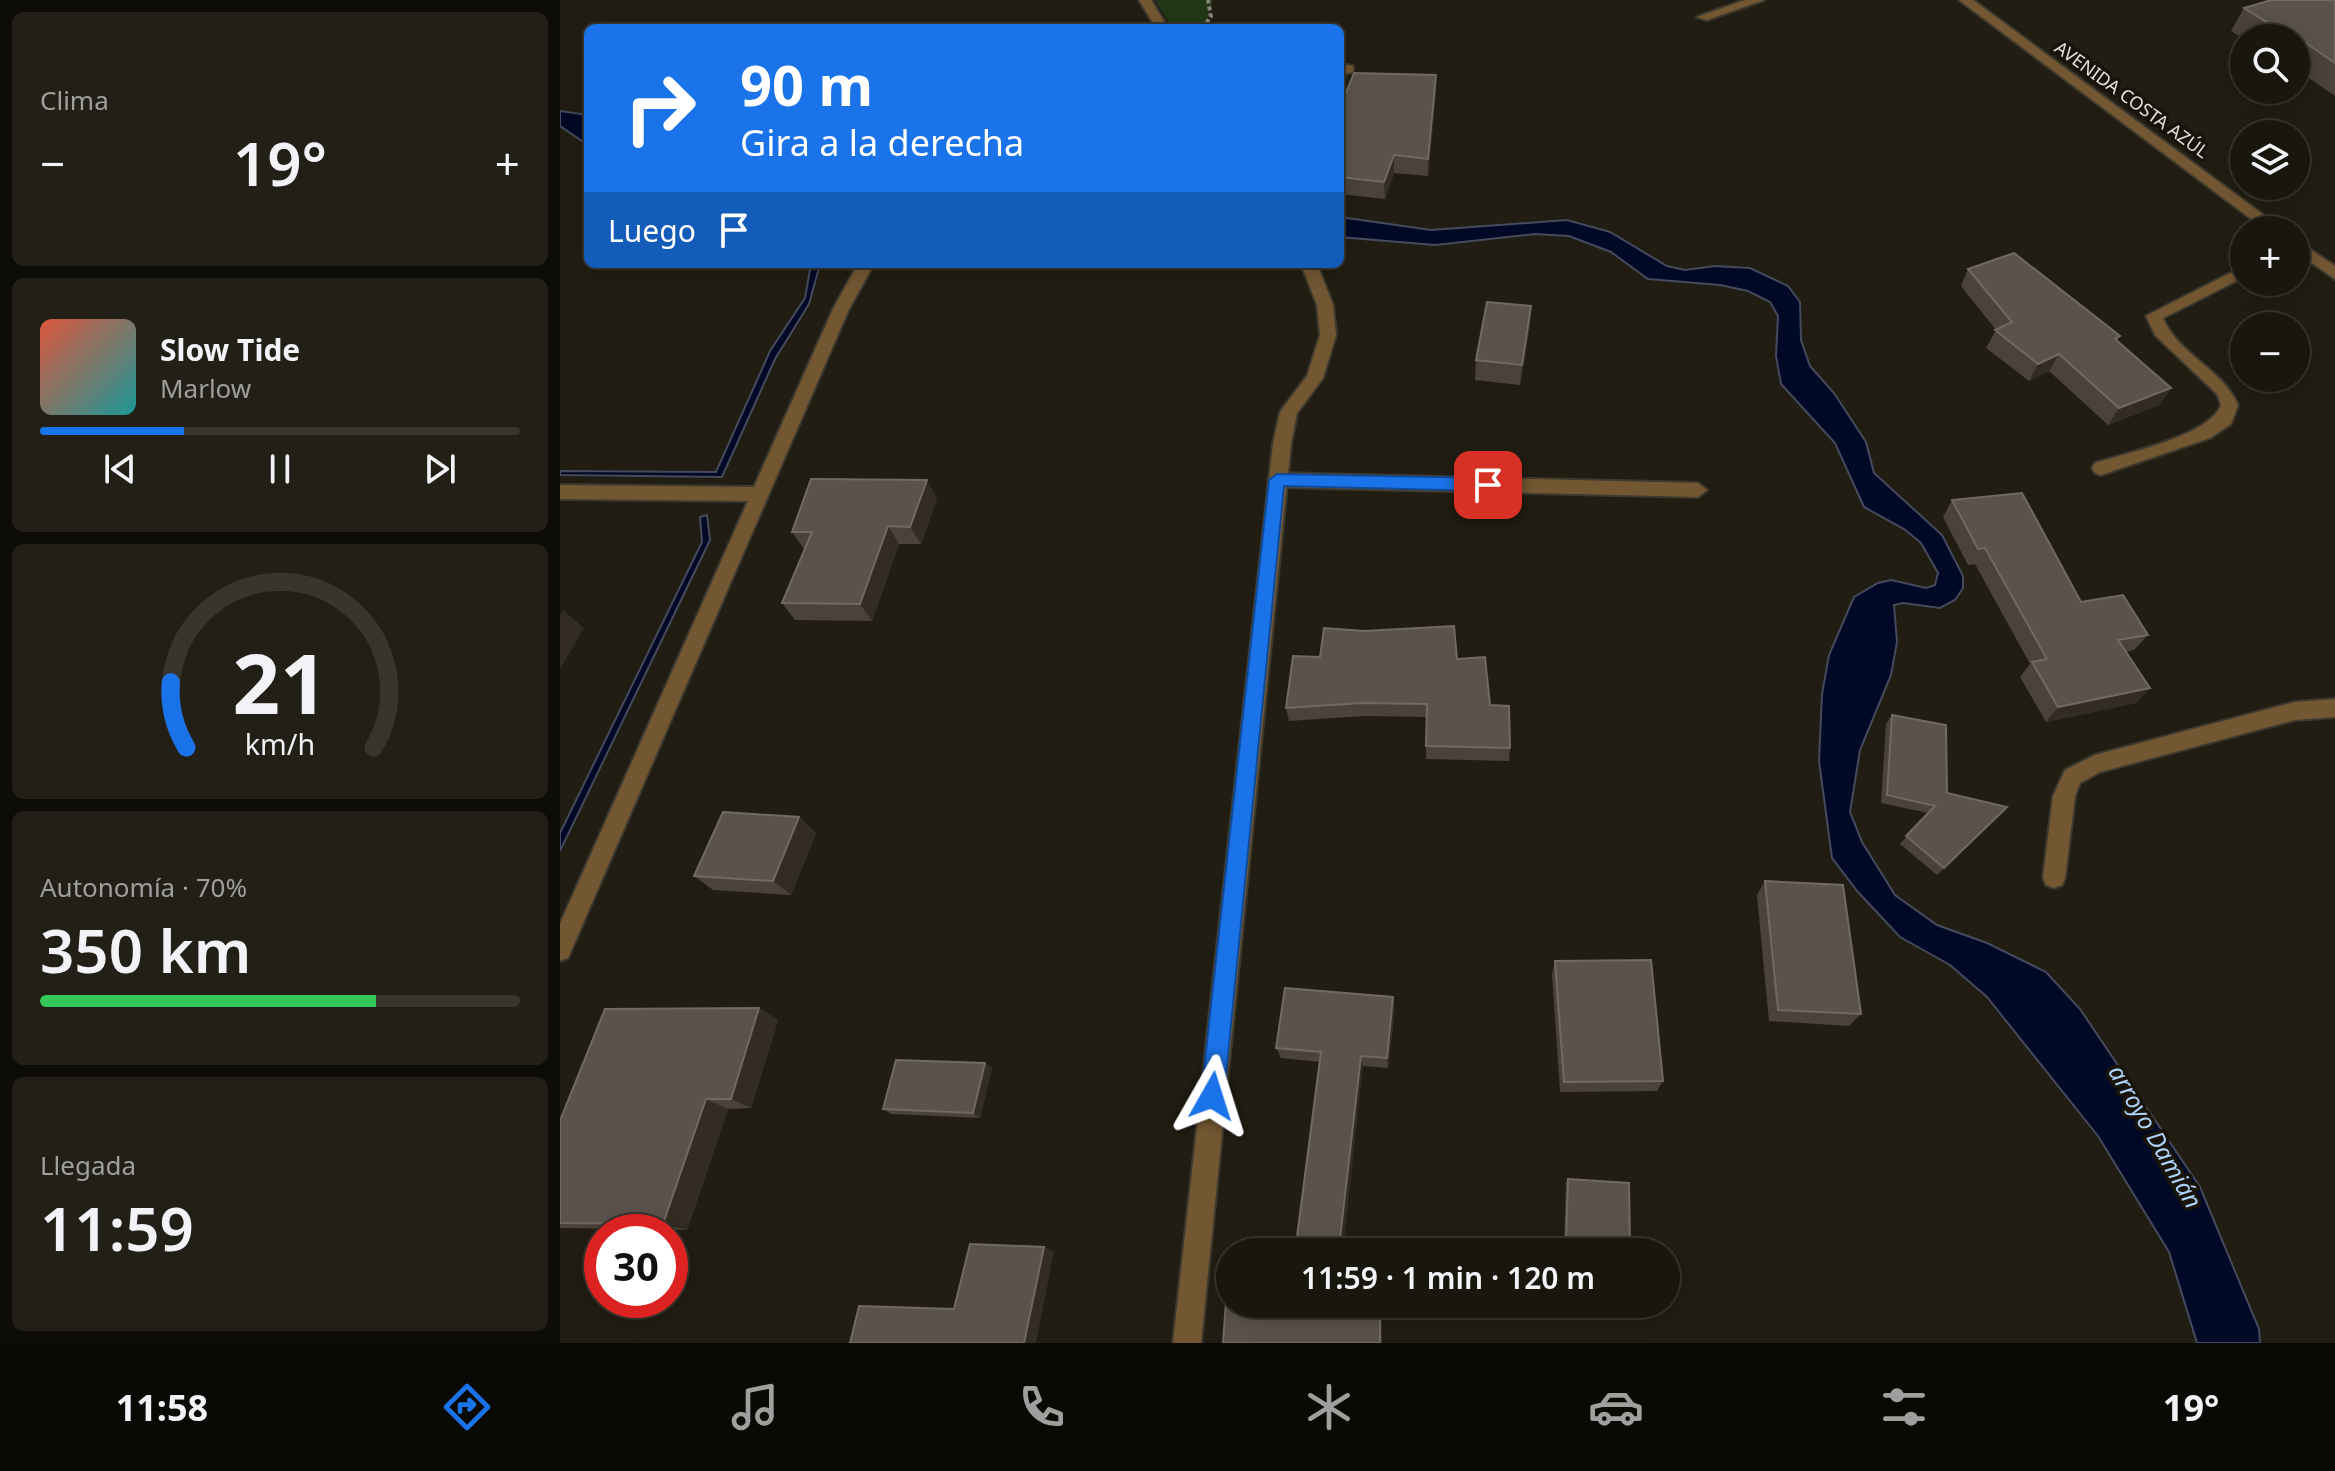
<!DOCTYPE html>
<html lang="es">
<meta charset="utf-8">
<style>
:root{--surface:#19160e;--page:#221f17;--text:#f1f3f6;--muted:#9f9f9e;--line:#37352e;--accent:#1a73e8}
body{margin:0;font-family:"Noto Sans",sans-serif;background:var(--page);color:var(--text);height:100vh;display:flex;flex-direction:column;font-size:30px;white-space:nowrap}
*{box-sizing:border-box;margin:0}
p{font-size:26px;color:var(--muted)}
.icon{flex:none;width:44px;height:44px;fill:none;stroke:currentColor;stroke-width:2;stroke-linecap:round;stroke-linejoin:round}
.map{position:relative;flex:1;overflow:hidden}
.drawer{display:flex;flex-direction:column;gap:12px;padding:12px;background:#0e0c08;width:560px}
.drawer>*{flex:none}
.top-card{position:absolute;left:24px;top:24px;width:760px;height:244px;border-radius:12px;box-shadow:0 4px 20px #0003,0 0 0 2px var(--line);background:#1a73e8;color:#fff;overflow:hidden}
.controls{position:absolute;left:1670px;top:24px;display:grid;gap:16px}
.controls a{display:grid;place-items:center;width:80px;height:80px;border-radius:50%;background:var(--surface);box-shadow:0 4px 20px #0003,0 0 0 2px var(--line);font-size:40px}
.speed{position:absolute;left:24px;top:1214px;display:flex;gap:16px;font-size:40px;font-weight:700;text-align:center}
.speed>*{display:grid;place-content:center;width:104px;height:104px;border-radius:50%;background:var(--surface);box-shadow:0 4px 20px #0003,0 0 0 2px var(--line);line-height:1}
.speed .limit{border:12px solid #d22;background:#fff;color:#111}
.pin{position:absolute;display:grid;place-items:center;width:68px;height:68px;color:#fff;margin:-34px;border-radius:16px;box-shadow:0 4px 12px #0006}
.me{position:absolute;width:88px;margin:-44px;rotate:6deg;stroke-linejoin:round;filter:drop-shadow(0 0 6px #0008)}
.turn{display:flex;align-items:center;gap:28px;height:168px;padding:0 24px;font-size:36px}
.turn .icon{width:104px;height:104px;stroke-width:2.5}
.turn b{display:block;font-size:56px;line-height:68px}
.then{display:flex;align-items:center;height:76px;padding:0 24px;background:#0003;gap:16px;font-size:30px}
.big{font-size:60px;font-weight:600;line-height:1.1}
.drawer .card{flex:1;display:flex;flex-direction:column;justify-content:center;gap:12px;min-width:0;padding:0 28px;border-radius:12px;background:var(--page)}
.drawer .dial{align-items:center;gap:0}
.dial svg{height:208px;overflow:visible;fill:none;stroke:var(--line);stroke-width:7;stroke-linecap:round;text-anchor:middle}
.dial text{fill:var(--text);stroke:none}
.song{display:flex;align-items:center;gap:24px}
.cover{width:96px;height:96px;border-radius:12px;background:linear-gradient(135deg,hsl(10 70% 55%),hsl(180 70% 35%))}
.played{height:8px;border-radius:4px;background:linear-gradient(90deg,var(--accent) 30%,var(--line) 30%)}
.keys{display:flex;justify-content:space-around;direction:ltr}
.heat{display:flex;justify-content:space-between;align-items:center;font-size:44px;direction:ltr}
.charge{height:12px;border-radius:6px;background:linear-gradient(90deg,#34c759 70%,var(--line) 0)}
.trip{position:absolute;left:656px;top:1238px;width:464px;height:80px;border-radius:40px;background:var(--surface);box-shadow:0 4px 20px #0003,0 0 0 2px var(--line);font-weight:600;line-height:80px;text-align:center}
.tabs{display:flex;height:128px;justify-content:space-around;align-items:center;background:#0a0906;color:var(--muted)}
.tabs .icon{width:56px;height:56px}
.tabs .active{color:var(--accent)}
.tabs b{font-size:36px;color:var(--text)}
main{display:flex;flex:1;min-height:0}
.map>svg:first-child{display:block}
</style>
<main>
<section class="drawer">
<div class="card"><p>Clima</p>
<div class="heat"><a>−</a><b class="big">19°</b><a>+</a></div>
</div>
<div class="card">
<div class="song"><i class="cover"></i><div><b>Slow Tide</b><p>Marlow</p></div></div>
<div class="played"></div>
<div class="keys"><svg class="icon" aria-label="previous" viewBox="0 0 24 24"><path d="M18 5L8 12l10 7zM5 5v14"/></svg><svg class="icon" aria-label="pause" viewBox="0 0 24 24"><path d="M8 5v14M16 5v14"/></svg><svg class="icon" aria-label="next" viewBox="0 0 24 24"><path d="M6 5l10 7-10 7zM19 5v14"/></svg></div>
</div>
<div class="card dial"><svg viewBox="0 0 100 80">
<path d="M14 69A42 42 0 1 1 86 69"/>
<path d="M14 69A42 42 0 0 1 8 44" stroke="#1a73e8"/>
<text x="50" y="56" font-size="32" font-weight="700">21</text>
<text x="50" y="72" font-size="11">km/h</text>
</svg></div>
<div class="card"><p>Autonomía · 70%</p><b class="big">350 km</b><div class="charge"></div></div>
<div class="card"><p>Llegada</p><b class="big">11:59</b></div>
</section>
<div class="map">
<svg width="1775" height="1343" viewBox="0 0 1775 1343">
<rect width="100%" height="100%" fill="#211d12"/>
<polygon fill="#223715" points="595,0 653,0 645,28 612,28"/>
<g fill="#000925" stroke="#454a5c" stroke-width="2">
<polygon points="0,111 28,115 28,145 0,126"/>
<polygon points="780,217 871,230 1007,220 1050,232 1107,266 1125,270 1155,266 1190,268 1228,286 1240,302 1241,340 1250,366 1274,393 1306,442 1314,473 1382,535 1403,576 1403,588 1395,600 1380,608 1343,603 1334,605 1337,642 1331,675 1300,750 1290,812 1302,842 1335,895 1377,925 1427,943 1486,972 1520,1009 1640,1187 1699,1329 1700,1343 1637,1343 1609,1252 1538,1136 1427,997 1390,965 1340,937 1298,892 1272,858 1259,761 1262,694 1269,655 1294,597 1318,583 1331,580 1366,588 1375,585 1378,573 1361,543 1344,529 1304,507 1275,443 1221,384 1216,356 1218,316 1210,302 1188,291 1160,285 1088,279 1051,252 1009,236 975,234 875,245 780,237"/>
<polygon points="251,264 260,264 249,304 215,359 162,477 0,475 0,471 156,472 210,351 245,298"/>
<polygon points="147,515 150,540 0,851 0,833 142,542 140,517"/>
</g>
<g fill="none" stroke-linecap="round" stroke-linejoin="round">
<defs>
<g id="service">
<path d="M1684,266V277L1603,318C1618,355 1662,368 1678,405L1671,424L1650,438L1541,475L1535,473L1532,468L1535,463C1566,453 1650,436 1661,405L1657,394L1595,335L1586,316Z"/>
<polygon points="717,473 1138,483 1147,490 1138,497 717,487 708,480"/>
<polygon points="1775,699 1775,717 1735,720 1540,772 1520,783 1515,796 1505,878 1502,885 1494,888 1486,885 1483,878 1493,796 1505,770 1535,755 1735,702"/>
</g>
<g id="minor">
<polygon points="579,0 591,0 608,28 596,28"/>
<polygon points="1185,0 1204,0 1147,20 1137,17"/>
<polygon points="1399,0 1413,0 1724,230 1706,230"/>
<polygon points="788,65 793,66 793,72 780,75 780,67"/>
<polygon points="1736,240 1775,266 1775,279 1736,252"/>
<polygon points="298,264 314,264 289,309 8,958 0,961 0,924 188,501 0,499 0,485 194,487 273,309"/>
<polygon points="741,264 757,264 773,305 776,335 763,378 737,413 731,444 641,1343 613,1343 713,444 720,412 747,376 760,335 757,305"/>
</g>
</defs>
<use href="#service" stroke="#3d392e" stroke-width="4"/>
<use href="#minor" stroke="#3d392e" stroke-width="4"/>
<polyline stroke="#89857c" stroke-width="4" stroke-dasharray="4 3" stroke-linecap="butt" points="642,28 651,17 648,0"/>
<use href="#service" fill="#735733" fill-rule="evenodd"/>
<use href="#minor" fill="#735733" fill-rule="evenodd"/>
</g>
<g fill="#4b4239">
<polygon points="1775,0 1775,96 1736,69 1736,38 1684,39 1671,31 1684,8"/>
<polygon points="876,75 876,93 868,176 834,173 825,199 780,194 780,107"/>
<polygon points="1408,269 1560,336 1557,341 1611,388 1599,405 1548,425 1489,371 1469,381 1426,348 1436,330 1401,286"/>
<polygon points="970,327 960,385 915,380 916,360"/>
<polygon points="377,498 361,544 339,544 312,621 235,620 222,603 244,549 232,532"/>
<polygon points="1392,500 1521,602 1588,635 1574,650 1565,652 1590,688 1576,703 1486,722 1460,677 1470,664 1415,564 1408,565 1383,517"/>
<polygon points="897,659 950,748 949,761 866,759 867,717 804,716 729,721 726,708"/>
<polygon points="1332,715 1387,793 1447,807 1377,875 1340,844 1368,813 1321,803 1326,724"/>
<polygon points="239,817 256,833 231,895 153,890 134,876"/>
<polygon points="1205,881 1301,1014 1289,1026 1209,1021 1197,895"/>
<polygon points="995,961 1103,1081 1097,1091 1000,1092 992,974"/>
<polygon points="199,1008 218,1020 191,1108 168,1109 127,1230 0,1228 0,1118"/>
<polygon points="835,1008 828,1068 803,1066 735,1252 760,1062 721,1058 716,1048"/>
<polygon points="425,1063 432,1068 420,1118 331,1114 323,1109"/>
<polygon points="1008,1179 1070,1248 1067,1251 1004,1245 1006,1182"/>
</g>
<g fill="#332c22">
<polygon points="1743,41 1736,51 1736,45 1738,42"/>
<polygon points="876,75 876,93 868,176 868,159"/>
<polygon points="834,155 834,173 825,199 824,182"/>
<polygon points="971,306 970,327 960,385 962,365"/>
<polygon points="1499,354 1489,371 1469,381 1478,364"/>
<polygon points="1611,388 1599,405 1548,425 1559,408"/>
<polygon points="367,480 377,498 361,544 350,527"/>
<polygon points="328,526 339,544 312,621 300,604"/>
<polygon points="3,610 24,628 0,669 0,615"/>
<polygon points="1590,688 1576,703 1486,722 1498,707"/>
<polygon points="239,817 256,833 231,895 213,881"/>
<polygon points="833,997 835,1008 828,1068 827,1058"/>
<polygon points="199,1008 218,1020 191,1108 171,1099"/>
<polygon points="801,1056 803,1066 783,1252 779,1247"/>
<polygon points="425,1063 432,1068 420,1118 413,1113"/>
<polygon points="146,1099 168,1109 127,1230 103,1224"/>
<polygon points="484,1247 494,1251 476,1343 464,1343"/>
<rect x="820" y="1304" width="2" height="39"/>
</g>
<g fill="#5b534b" stroke="#716a61" stroke-width="2">
<polygon points="1711,0 1775,0 1775,63 1743,41 1738,42 1736,41 1736,38 1732,38 1684,8"/>
<polygon points="794,73 876,75 868,159 834,155 824,182 780,177 780,107"/>
<polygon points="1454,253 1560,336 1555,339 1611,388 1559,408 1499,354 1478,364 1435,330 1452,322 1408,269"/>
<polygon points="927,302 971,306 962,365 916,360"/>
<polygon points="251,479 367,480 350,527 328,526 300,604 222,603 252,532 232,532"/>
<polygon points="1462,493 1521,602 1563,595 1588,635 1558,640 1590,688 1498,707 1472,662 1487,659 1425,548 1418,549 1392,500"/>
<polygon points="894,626 897,659 925,657 930,705 949,706 950,748 866,746 867,704 802,703 726,708 733,656 760,657 764,628 805,631"/>
<polygon points="1332,715 1386,725 1387,793 1447,807 1384,868 1346,836 1375,806 1327,795"/>
<polygon points="163,812 239,817 213,881 134,876"/>
<polygon points="1205,881 1283,885 1301,1014 1218,1010"/>
<polygon points="1091,960 1103,1081 1004,1082 995,961"/>
<polygon points="725,988 833,997 827,1058 801,1056 779,1247 879,1246 879,1252 735,1252 761,1052 716,1048"/>
<polygon points="199,1008 171,1099 146,1099 103,1224 0,1223 0,1118 1,1118 45,1009"/>
<polygon points="336,1060 425,1063 413,1113 323,1109"/>
<polygon points="1008,1179 1069,1183 1070,1248 1006,1242"/>
<polygon points="410,1244 484,1247 464,1343 290,1343 299,1306 394,1309"/>
<polygon points="669,1260 670,1304 820,1304 820,1343 663,1343"/>
</g>
<polygon fill="#1a73e8" stroke="#114b97" stroke-width="2" points="717,474 928,478 936,485 928,491 724,486 664,1096 660,1104 652,1108 644,1104 641,1096 709,480"/>
<g text-anchor="middle" dominant-baseline="central" stroke-width="7" stroke-linejoin="round" paint-order="stroke">
<g font-size="18" fill="#e6e2db" stroke="#181409">
<text transform="translate(1572 99) rotate(36)">AVENIDA COSTA AZÚL</text>
</g>
<g font-size="24" font-style="italic" fill="#afd1f9" stroke="#181409">
<text transform="translate(1596 1136) rotate(60)">arroyo Damián</text>
</g>
</g>
</svg>
<div class="controls">
<a><svg class="icon" aria-label="search" viewBox="0 0 24 24"><circle cx="10" cy="10" r="6"/><path d="M15 15l6 6"/></svg></a>
<a><svg class="icon" aria-label="layers" viewBox="0 0 24 24"><path d="M12 4l9 5-9 5-9-5zM3 14l9 5 9-5"/></svg></a>
<a>+</a>
<a>−</a>
</div>
<div class="speed"><div class="limit">30</div></div>
<div class="pin" style="left:928px;top:485px;background:#d93025"><svg class="icon" aria-label="arrive" viewBox="0 0 24 24"><path d="M6 21V4h12l-3 4 3 4H6"/></svg></div>
<svg class="me" style="left:652px;top:1096px" viewBox="-20 -20 40 40"><path d="M0-17L14 15 0 8-14 15z" fill="#1a73e8" stroke="#fff" stroke-width="4"/></svg>
<div class="trip">11:59 · 1 min · 120 m</div>
<div class="top-card">
<div class="turn"><svg class="icon" aria-label="right" viewBox="0 0 24 24"><path d="M7 20v-9h11M14 6l5 5-5 5"/></svg><div><b>90 m</b>Gira a la derecha</div></div>
<div class="then">Luego<svg class="icon" aria-label="arrive" viewBox="0 0 24 24"><path d="M6 21V4h12l-3 4 3 4H6"/></svg></div>
</div>
</div>
</main>
<nav class="tabs">
<b>11:58</b>
<svg class="icon active" aria-label="directions" viewBox="0 0 24 24"><path d="M12 3l9 9-9 9-9-9zM9 14v-3h6M13 9l2 2-2 2"/></svg>
<svg class="icon" aria-label="music" viewBox="0 0 24 24"><path d="M9 18V5l10-2v13"/><circle cx="6" cy="18" r="3"/><circle cx="16" cy="16" r="3"/></svg>
<svg class="icon" aria-label="phone" viewBox="0 0 24 24"><path d="M5 4h4l2 5-3 2q2 4 5 5l2-3 5 2v4C11 20 4 13 5 4z"/></svg>
<svg class="icon" aria-label="climate" viewBox="0 0 24 24"><path d="M12 3v18M4 7l16 10M4 17L20 7"/></svg>
<svg class="icon" aria-label="car" viewBox="0 0 24 24"><path d="M5 17H2v-5l4-1 3-4h7l3 4 3 1v5h-3M9 17h6M6 11h13"/><circle cx="7" cy="17" r="2"/><circle cx="17" cy="17" r="2"/></svg>
<svg class="icon" aria-label="filters" viewBox="0 0 24 24"><path d="M4 7h16M4 17h16"/><circle cx="9" cy="7" r="2"/><circle cx="15" cy="17" r="2"/></svg>
<b>19°</b>
</nav>
